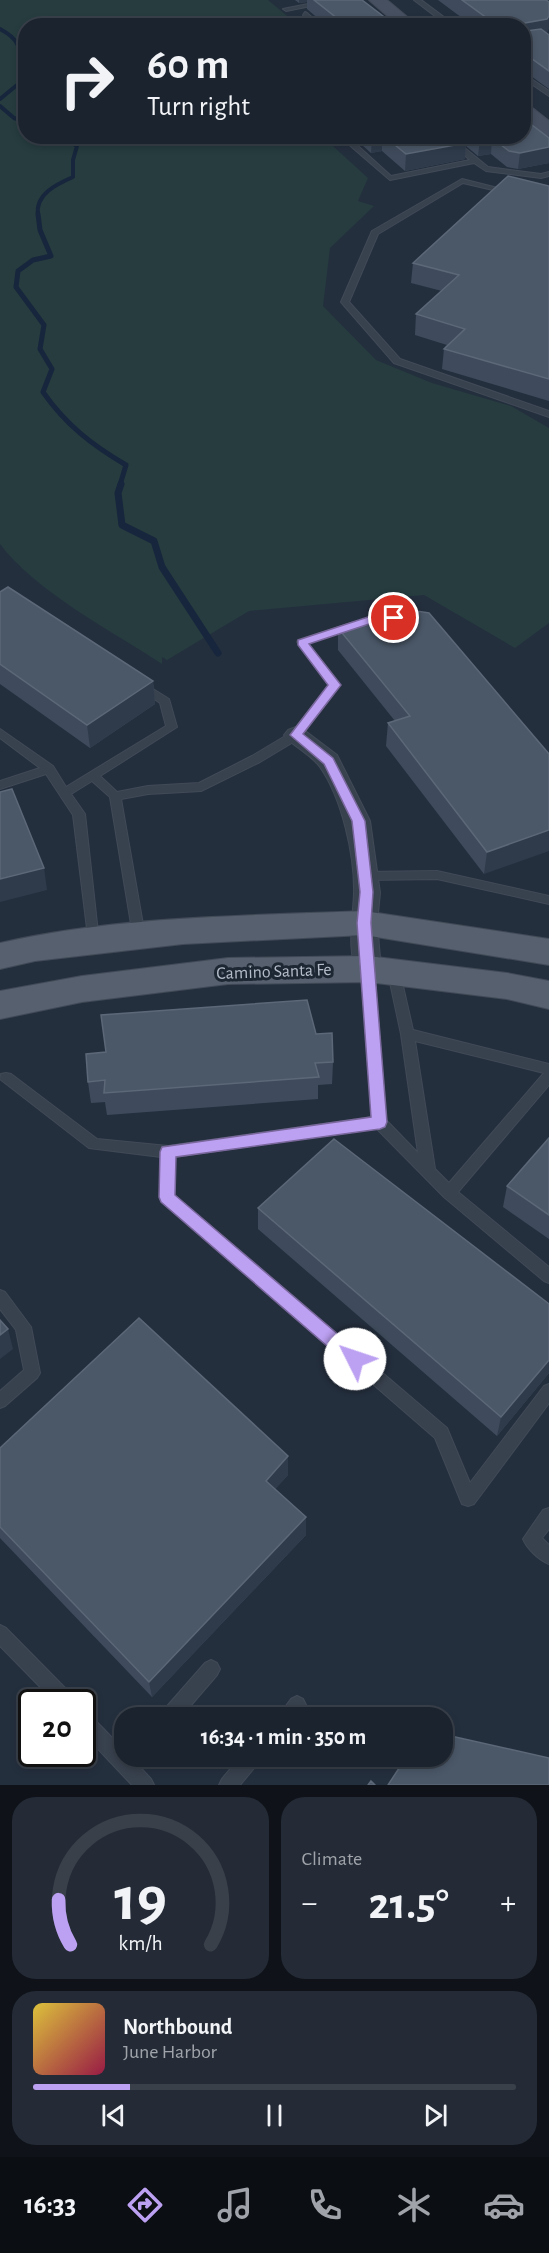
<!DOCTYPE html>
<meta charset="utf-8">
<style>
:root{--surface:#1b232e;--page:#242b36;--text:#f1f3f6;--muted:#a0a4aa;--line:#39404a;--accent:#bca0f2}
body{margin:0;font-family:"Alegreya Sans",sans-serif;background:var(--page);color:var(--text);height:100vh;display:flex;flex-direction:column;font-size:22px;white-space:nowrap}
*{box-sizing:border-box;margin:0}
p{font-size:20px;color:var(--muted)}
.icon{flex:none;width:33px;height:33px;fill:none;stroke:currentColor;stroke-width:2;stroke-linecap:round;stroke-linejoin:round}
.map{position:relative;height:1785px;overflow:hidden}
.panel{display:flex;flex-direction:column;gap:12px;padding:12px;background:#0f1319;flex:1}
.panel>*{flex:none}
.guide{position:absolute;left:18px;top:18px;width:513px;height:126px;border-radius:24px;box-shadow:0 3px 9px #0003,0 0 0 2px var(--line);background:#1b232e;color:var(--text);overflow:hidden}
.speed{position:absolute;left:18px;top:1689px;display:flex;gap:12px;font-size:30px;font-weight:700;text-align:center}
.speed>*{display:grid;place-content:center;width:78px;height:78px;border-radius:50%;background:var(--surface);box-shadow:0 3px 9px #0003,0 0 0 2px var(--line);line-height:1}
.speed .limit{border:3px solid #111;border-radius:9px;background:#fff;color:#111}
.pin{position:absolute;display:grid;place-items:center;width:51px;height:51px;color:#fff;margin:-26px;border:3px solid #fff;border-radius:50%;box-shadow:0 2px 6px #0007}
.me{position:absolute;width:66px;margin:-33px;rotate:311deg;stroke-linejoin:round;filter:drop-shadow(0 0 4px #0008)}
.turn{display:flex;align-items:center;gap:21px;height:126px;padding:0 30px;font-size:27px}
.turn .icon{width:78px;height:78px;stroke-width:2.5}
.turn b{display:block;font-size:42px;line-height:51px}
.big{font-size:45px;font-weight:700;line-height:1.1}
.panel .card{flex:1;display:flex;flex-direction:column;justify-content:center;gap:9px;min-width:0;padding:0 21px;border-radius:24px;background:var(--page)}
.panel .dial{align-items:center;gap:0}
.dial svg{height:156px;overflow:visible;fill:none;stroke:var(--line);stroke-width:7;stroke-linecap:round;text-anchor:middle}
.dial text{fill:var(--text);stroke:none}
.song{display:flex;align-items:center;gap:18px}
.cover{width:72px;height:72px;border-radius:9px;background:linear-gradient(135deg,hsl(50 70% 55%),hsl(340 70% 35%))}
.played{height:6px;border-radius:3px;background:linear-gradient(90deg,var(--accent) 20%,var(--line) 20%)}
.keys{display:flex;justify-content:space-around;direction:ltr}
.heat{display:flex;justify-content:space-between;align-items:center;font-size:33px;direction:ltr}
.panel .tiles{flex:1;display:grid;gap:12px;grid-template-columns:1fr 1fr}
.card:last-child{grid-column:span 2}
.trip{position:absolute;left:114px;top:1707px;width:339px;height:60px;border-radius:24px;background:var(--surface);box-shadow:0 3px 9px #0003,0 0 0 2px var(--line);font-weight:700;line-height:60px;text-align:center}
.dock{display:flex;height:96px;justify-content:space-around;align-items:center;background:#0b0e12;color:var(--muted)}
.dock .icon{width:42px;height:42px}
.dock .current{color:var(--accent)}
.dock b{font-size:27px;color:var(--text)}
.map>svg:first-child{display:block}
</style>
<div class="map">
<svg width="549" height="1785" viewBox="0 0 549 1785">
<rect width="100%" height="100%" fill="#242f3e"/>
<path fill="#263c3f" d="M0,0H268L298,25L26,26V136L323,137L368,178L358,201L374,206L330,248L323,306L376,360L432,383L511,406L549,428V623L515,648L424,595L249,611L167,660L162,657V664C112,631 36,592 0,544Z"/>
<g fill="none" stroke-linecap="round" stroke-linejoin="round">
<g stroke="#17263c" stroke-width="4">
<path d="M0,29C27,43 18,56 22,81L0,99"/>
<polyline points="0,106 14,118 26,122"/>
<path d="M38,215C35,194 57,184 73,177V160L77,146L60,136"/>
</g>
<path stroke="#17263c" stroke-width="5" d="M38,214L40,230L51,256L33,260L18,271L16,287L44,325L40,349L52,369L43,392C66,425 92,445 126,465L120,485"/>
<polyline stroke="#17263c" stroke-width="7" points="121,484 118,493 122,525 154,541 162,567 218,653"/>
<defs>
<g id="lane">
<polygon points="328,0 341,0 286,11 283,9"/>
<polygon points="414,0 421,0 456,26 448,26"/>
<polygon points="305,12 307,13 322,26 315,26 303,15"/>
<polygon points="524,74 549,91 549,96 524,79"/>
<polygon points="339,136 347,136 391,176 470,160 442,136 450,136 488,167 541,174 549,172 549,176 541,178 486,171 474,163 390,180"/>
<polygon points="462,179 514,192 510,194 463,183 378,234 349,302 400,359 549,411 549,417 394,363 341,302 372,231"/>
<polygon points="354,622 358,623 358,627 308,643 340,685 300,738 260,762 201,791 148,794 121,799 145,936 143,939 135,939 133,936 110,797 92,781 71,794 85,814 99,942 97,945 89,945 73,815 46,774 0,789 0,781 40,768 0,738 0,729 53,766 66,787 166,726 160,703 136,686 137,684 145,684 169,699 177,727 100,776 117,792 148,786 199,783 252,756 292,732 329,685 297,642 298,640"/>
<polygon points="437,871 549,896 549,904 437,879 365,880 359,876 365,872"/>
<path d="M368,964L372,966L374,969L386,1120L418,1153L401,1034L388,973L390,970H398L400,973L413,1030L549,1064V1085L458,1192L549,1267V1283L544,1281L444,1197L376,1128L175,1157L174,1195L447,1428L470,1483L544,1386L549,1384V1403L474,1504L468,1506L462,1504L435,1438L162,1201L160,1197L161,1157L89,1148L0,1079L1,1074L6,1073L11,1074L97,1139L168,1146L372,1117L362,969L364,966ZM415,1041L544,1073L449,1183L435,1169Z"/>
<polygon points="0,1290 5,1292 31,1327 40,1373 37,1378 5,1406 0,1408 0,1391 24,1370 16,1330 0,1309"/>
<path d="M549,1508V1529L542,1538L549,1545V1564C539,1560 527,1549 523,1539L543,1510Z"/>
<polygon points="0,1625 6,1628 73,1696 76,1702 55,1702 0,1646"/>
<polygon points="211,1660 217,1663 220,1669 217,1675 180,1718 159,1718 162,1712 205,1663"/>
<polygon points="297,1696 303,1699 306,1705 298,1718 277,1718 291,1699"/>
<polygon points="82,1710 88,1713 124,1750 124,1756 141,1756 137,1764 151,1779 154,1785 132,1785 82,1732"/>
<polygon points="241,1756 262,1756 259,1762 240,1785 219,1785 222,1779"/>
</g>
<path id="street" d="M296,727L304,730L337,755L370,821L380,893L377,923L381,969L377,976L368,979L359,976C346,953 353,920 354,894C355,856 342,798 320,767C313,757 298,748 288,740L284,735L288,730Z"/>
<g id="secondary">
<polygon points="369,0 387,0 418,26 399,26"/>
<polygon points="524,105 530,106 549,121 549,136 542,134 524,119"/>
</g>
<g id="primary">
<path d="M364,911L549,939V965L364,935L183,944L35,961L0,969V943C119,916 243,916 364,911Z"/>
<polygon points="368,956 507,973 549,981 549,1009 507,999 368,982 228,984 82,1002 0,1019 0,991 82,976 228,958"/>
</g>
</defs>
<use href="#lane" stroke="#414a57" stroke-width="2"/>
<use href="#street" stroke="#414a57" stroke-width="2"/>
<use href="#secondary" stroke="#414a57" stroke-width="2"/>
<use href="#primary" stroke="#414a57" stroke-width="2"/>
<use href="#lane" fill="#38414e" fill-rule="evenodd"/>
<use href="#street" fill="#38414e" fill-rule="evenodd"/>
<use href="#secondary" fill="#465061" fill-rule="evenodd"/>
<use href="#primary" fill="#56606e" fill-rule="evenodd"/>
</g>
<g fill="#3f4b5c">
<polygon points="295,0 362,0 396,26 327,26 307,9 307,2 299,3"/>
<polygon points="438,0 546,0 547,33 549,35 549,89 524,71 524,26 473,26"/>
<polygon points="352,136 524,136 549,138 549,163 518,169 507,167 491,154 478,156 466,146 465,159 405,171 382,151 371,153"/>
<polygon points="549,186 549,401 442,369 444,349 447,345 415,335 416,314 442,291 411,283 413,263"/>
<polygon points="0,592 153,681 155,704 90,748 0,684"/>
<polygon points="338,628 549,754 484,874 386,746 388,723 395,721 338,650"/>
<polygon points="316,1034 333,1062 332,1084 318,1085 318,1099 107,1115 105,1102 91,1103 88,1082"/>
<polygon points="549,1138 549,1239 503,1207 507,1186"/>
<polygon points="258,1208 549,1304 549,1373 497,1436 258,1229"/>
<polygon points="0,1448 288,1475 275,1489 306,1535 152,1697 0,1538"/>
</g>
<g fill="#2f3b4b">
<polygon points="299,0 307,0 307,2 299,3"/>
<polygon points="549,16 549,29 545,36 524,40 524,29 525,23"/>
<polygon points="375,136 382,136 382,151 371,153 372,137"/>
<polygon points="492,138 491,154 478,156 480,140"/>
<polygon points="466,143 465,159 405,171 406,154"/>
<polygon points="549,147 549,163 518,169 520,153"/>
<polygon points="153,681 155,704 90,748 87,725"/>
<polygon points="549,830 549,851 484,874 487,852"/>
<polygon points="44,868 47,890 0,902 0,879"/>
<polygon points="8,1329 13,1349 0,1359 0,1335"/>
<polygon points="549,1360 549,1373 497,1436 501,1417"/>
<polygon points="288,1456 288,1475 266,1499 266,1481"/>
<polygon points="306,1517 306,1535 152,1697 149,1682"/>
</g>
<g fill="#4b5868" stroke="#5c6777" stroke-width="1.5">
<polygon points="314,0 362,0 396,26 347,26"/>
<polygon points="462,0 546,0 549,2 549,16 547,19 525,23 524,29 524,26 498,26"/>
<polygon points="524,29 526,31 541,29 549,35 549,71 524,53"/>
<polygon points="524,119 549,138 549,147 520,153 509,151 492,138 480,140 475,136 524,136"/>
<polygon points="384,136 459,136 466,143 406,154"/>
<polygon points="508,176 549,186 549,379 444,349 465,329 416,314 459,275 413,263"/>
<polygon points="8,587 153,681 87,725 0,664 0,592"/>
<polygon points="404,609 429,613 549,754 549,830 487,852 388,723 410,716 338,628"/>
<polygon points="12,789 44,868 0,879 0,792"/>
<polygon points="307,1000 316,1034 332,1033 333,1062 315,1063 319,1077 104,1093 105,1080 88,1082 86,1054 106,1052 101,1015"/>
<polygon points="549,1138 549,1215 507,1186"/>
<polygon points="334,1139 549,1304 549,1360 501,1417 258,1208"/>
<polygon points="139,1318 288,1456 266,1481 306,1517 149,1682 0,1527 0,1448"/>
<polygon points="0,1320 8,1329 0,1335"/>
<polygon points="442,1734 549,1758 549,1785 388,1785 407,1756 442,1756"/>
<polygon points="371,1781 375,1785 368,1785"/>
</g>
<polygon fill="#bca0f2" stroke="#7a689d" stroke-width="1.5" points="377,614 394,615 399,618 394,622 378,621 309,644 341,685 303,734 333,758 365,821 373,892 371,923 387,1122 385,1127 380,1129 176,1157 175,1195 361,1354 364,1359 361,1365 355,1368 349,1365 161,1202 159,1197 160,1152 162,1147 371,1117 357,923 360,892 352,821 324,764 290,735 328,685 298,645 298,640"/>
<g text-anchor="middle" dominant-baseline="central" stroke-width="6" stroke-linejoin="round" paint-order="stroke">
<g font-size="18" fill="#b4bcc9" stroke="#1d2633">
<text transform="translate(274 972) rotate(-2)">Camino Santa Fe</text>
</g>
</g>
</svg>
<div class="speed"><div class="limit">20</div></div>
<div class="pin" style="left:394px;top:618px;background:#d93025"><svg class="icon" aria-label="arrive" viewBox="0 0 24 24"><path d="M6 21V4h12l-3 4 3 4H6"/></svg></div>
<svg class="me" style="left:355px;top:1359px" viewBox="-20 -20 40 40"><circle r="19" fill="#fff"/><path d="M0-13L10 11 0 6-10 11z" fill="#bca0f2"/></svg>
<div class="trip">16:34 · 1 min · 350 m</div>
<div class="guide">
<div class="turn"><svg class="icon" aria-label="right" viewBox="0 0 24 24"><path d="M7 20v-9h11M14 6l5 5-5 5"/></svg><div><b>60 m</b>Turn right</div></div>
</div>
</div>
<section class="panel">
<div class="tiles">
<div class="card dial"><svg viewBox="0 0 100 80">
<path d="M14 69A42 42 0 1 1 86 69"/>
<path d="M14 69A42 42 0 0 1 8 46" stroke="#bca0f2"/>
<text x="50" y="56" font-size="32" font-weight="700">19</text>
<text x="50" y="72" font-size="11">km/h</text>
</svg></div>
<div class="card"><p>Climate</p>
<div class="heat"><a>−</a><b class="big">21.5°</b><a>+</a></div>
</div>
<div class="card">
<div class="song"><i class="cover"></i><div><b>Northbound</b><p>June Harbor</p></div></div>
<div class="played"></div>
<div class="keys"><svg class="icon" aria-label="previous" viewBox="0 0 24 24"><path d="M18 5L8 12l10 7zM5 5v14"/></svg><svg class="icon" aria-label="pause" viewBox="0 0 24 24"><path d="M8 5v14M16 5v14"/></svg><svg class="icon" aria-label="next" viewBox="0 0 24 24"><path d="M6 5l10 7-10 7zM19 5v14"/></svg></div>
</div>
</div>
</section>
<nav class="dock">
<b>16:33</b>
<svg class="icon current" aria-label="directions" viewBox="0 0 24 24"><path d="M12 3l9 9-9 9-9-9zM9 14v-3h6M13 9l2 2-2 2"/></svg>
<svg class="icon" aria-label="music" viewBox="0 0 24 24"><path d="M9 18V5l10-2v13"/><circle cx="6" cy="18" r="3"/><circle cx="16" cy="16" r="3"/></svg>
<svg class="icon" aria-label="phone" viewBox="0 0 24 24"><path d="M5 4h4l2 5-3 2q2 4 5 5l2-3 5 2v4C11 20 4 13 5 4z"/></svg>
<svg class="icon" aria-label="climate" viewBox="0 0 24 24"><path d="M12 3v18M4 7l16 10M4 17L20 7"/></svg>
<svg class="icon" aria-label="car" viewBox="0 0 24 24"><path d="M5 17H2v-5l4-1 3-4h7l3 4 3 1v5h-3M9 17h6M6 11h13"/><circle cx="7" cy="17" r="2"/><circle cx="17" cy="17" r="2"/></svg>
</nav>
